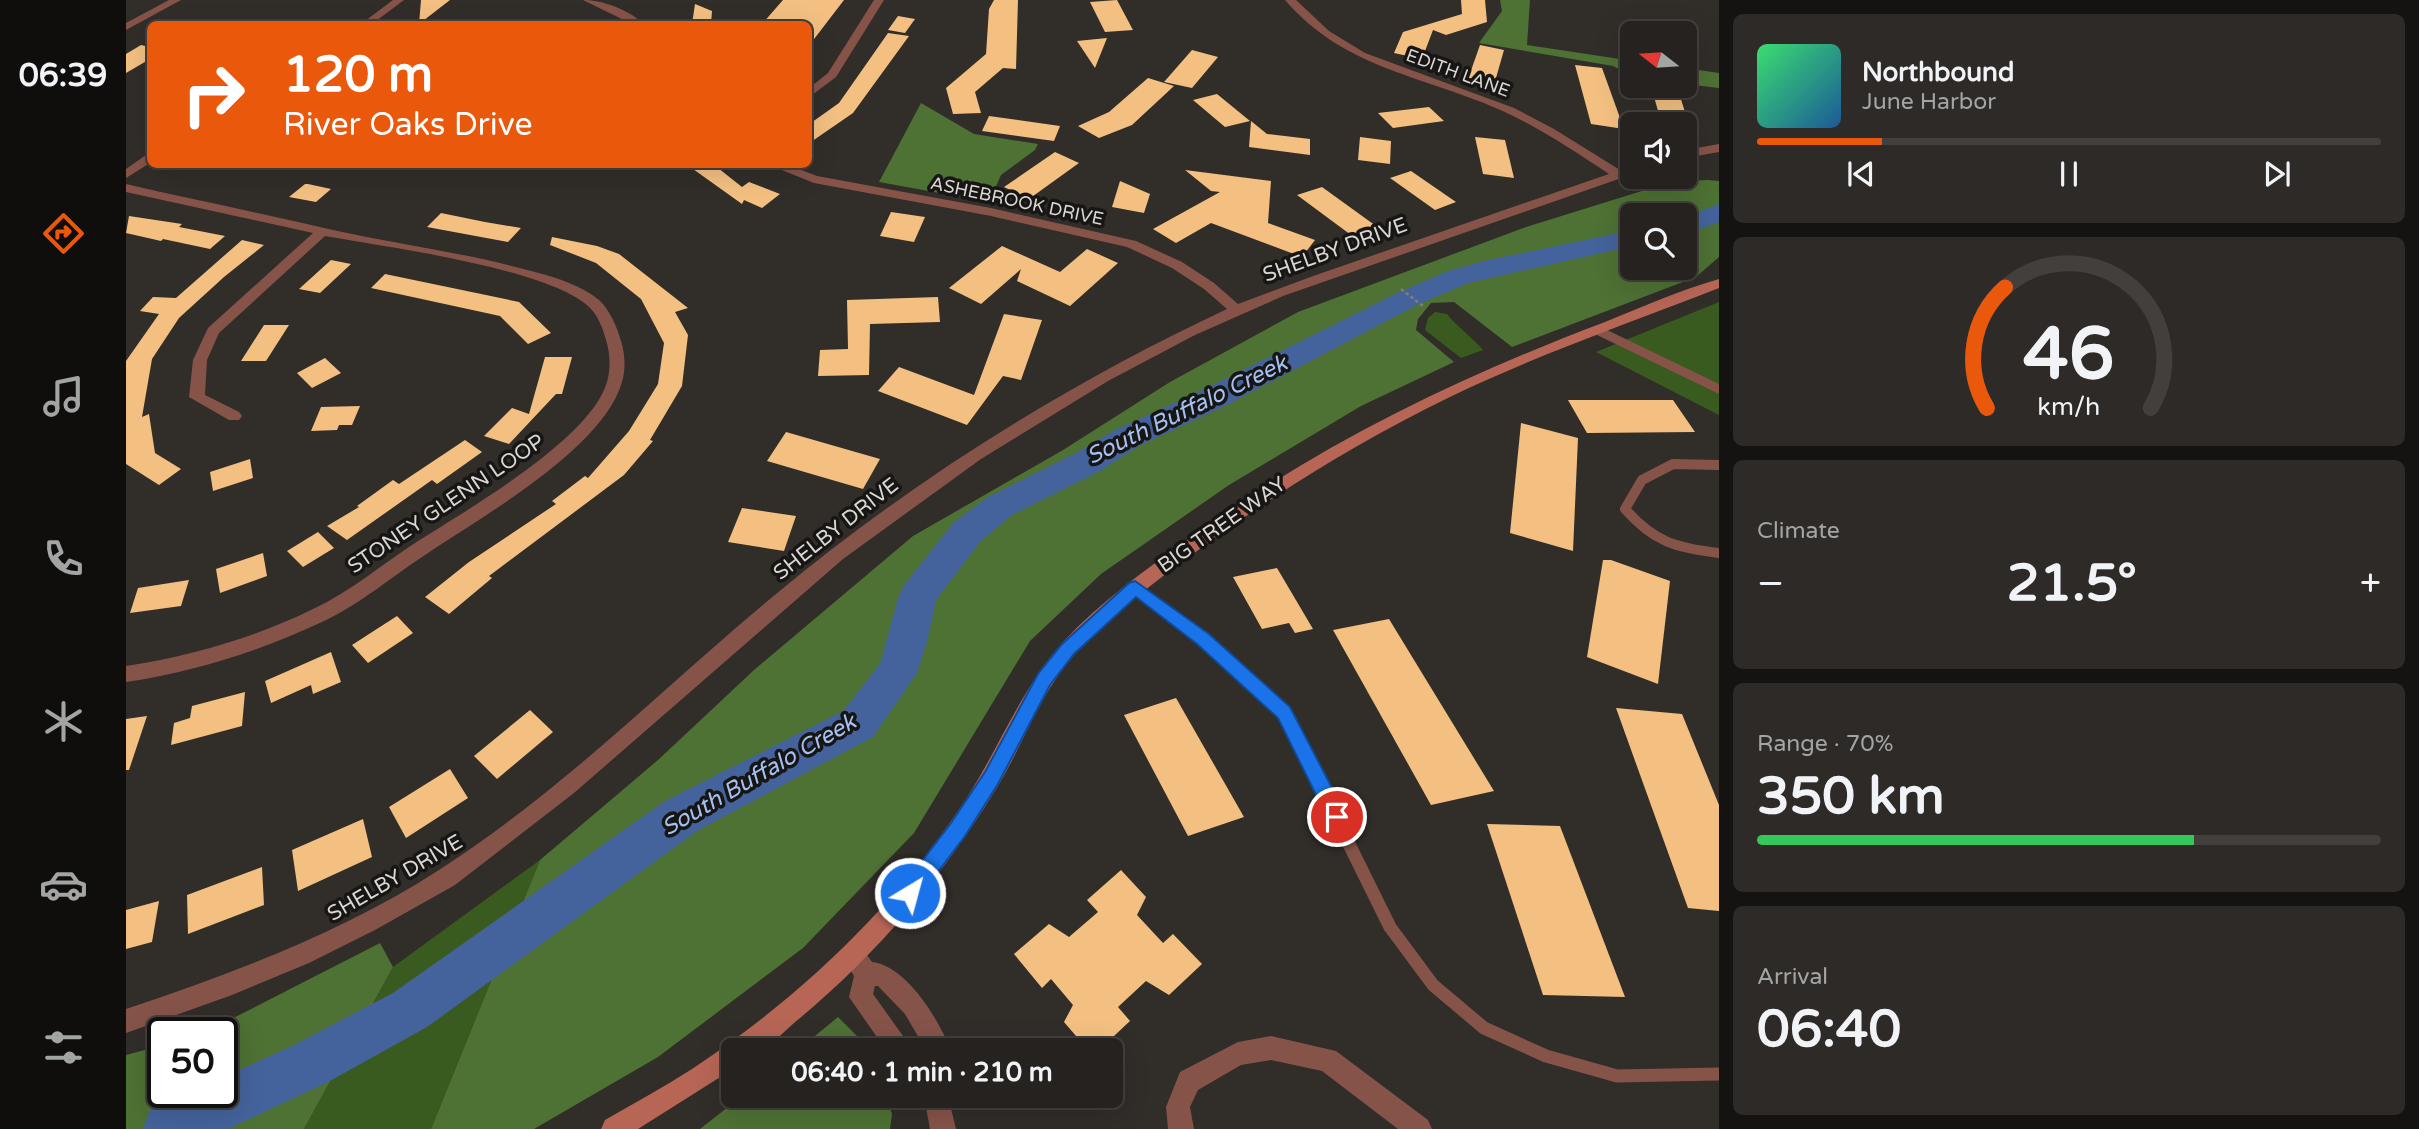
<!DOCTYPE html>
<meta charset="utf-8">
<style>
:root{--surface:#25221f;--page:#2d2a28;--text:#f1f3f6;--muted:#a3a4a4;--line:#423f3d;--accent:#ea580c}
body{margin:0;font-family:"Varela Round",sans-serif;background:var(--page);color:var(--text);height:100vh;display:flex;flex-direction:column;font-size:26px;white-space:nowrap}
*{box-sizing:border-box;margin:0}
p{font-size:23px;color:var(--muted)}
.icon{flex:none;width:38px;height:38px;fill:none;stroke:currentColor;stroke-width:2;stroke-linecap:round;stroke-linejoin:round}
.map{position:relative;flex:1;overflow:hidden}
.drawer{display:flex;flex-direction:column;gap:14px;padding:14px;background:#141311;width:700px}
.drawer>*{flex:none}
.top-card{position:absolute;left:21px;top:21px;width:665px;height:147px;border-radius:10px;box-shadow:0 7px 28px #0002,0 0 0 2px var(--line);background:#ea580c;color:#fff;overflow:hidden}
.needle{width:46px;rotate:287deg}
.controls{position:absolute;left:1494px;top:21px;display:grid;gap:14px}
.controls a{display:grid;place-items:center;width:77px;height:77px;border-radius:10px;background:var(--surface);box-shadow:0 7px 28px #0002,0 0 0 2px var(--line);font-size:35px}
.speed{position:absolute;left:21px;top:1017px;display:flex;gap:14px;font-size:35px;font-weight:700;text-align:center}
.speed>*{display:grid;place-content:center;width:91px;height:91px;border-radius:50%;background:var(--surface);box-shadow:0 7px 28px #0002,0 0 0 2px var(--line);line-height:1}
.speed .limit{border:4px solid #111;border-radius:10px;background:#fff;color:#111}
.pin{position:absolute;display:grid;place-items:center;width:60px;height:60px;color:#fff;margin:-30px;border:4px solid #fff;border-radius:50%;box-shadow:0 2px 7px #0007}
.me{position:absolute;width:77px;margin:-38px;rotate:37deg;stroke-linejoin:round;filter:drop-shadow(0 0 5px #0008)}
.turn{display:flex;align-items:center;gap:24px;height:147px;padding:0 21px;font-size:32px}
.turn .icon{width:91px;height:91px;stroke-width:2.5}
.turn b{display:block;font-size:49px;line-height:60px}
.big{font-size:52px;font-weight:700;line-height:1.1}
.drawer .card{flex:1;display:flex;flex-direction:column;justify-content:center;gap:10px;min-width:0;padding:0 24px;border-radius:10px;background:var(--page)}
.drawer .dial{align-items:center;gap:0}
.dial svg{height:182px;overflow:visible;fill:none;stroke:var(--line);stroke-width:7;stroke-linecap:round;text-anchor:middle}
.dial text{fill:var(--text);stroke:none}
.song{display:flex;align-items:center;gap:21px}
.cover{width:84px;height:84px;border-radius:10px;background:linear-gradient(135deg,hsl(140 70% 55%),hsl(210 70% 35%))}
.played{height:7px;border-radius:4px;background:linear-gradient(90deg,var(--accent) 20%,var(--line) 20%)}
.keys{display:flex;justify-content:space-around;direction:ltr}
.heat{display:flex;justify-content:space-between;align-items:center;font-size:38px;direction:ltr}
.charge{height:10px;border-radius:5px;background:linear-gradient(90deg,#34c759 70%,var(--line) 0)}
.trip{position:absolute;left:595px;top:1038px;width:402px;height:70px;border-radius:10px;background:var(--surface);box-shadow:0 7px 28px #0002,0 0 0 2px var(--line);font-weight:700;line-height:70px;text-align:center}
main{display:flex;flex:1;min-height:0}
.tabs{display:flex;flex-direction:column;width:126px;justify-content:space-around;align-items:center;background:#0f0e0c;color:var(--muted)}
.tabs .icon{width:49px;height:49px}
.tabs .active{color:var(--accent)}
.tabs b{font-size:32px;color:var(--text)}
.map>svg:first-child{display:block}
</style>
<main>
<nav class="tabs">
<b>06:39</b>
<svg class="icon active" aria-label="directions" viewBox="0 0 24 24"><path d="M12 3l9 9-9 9-9-9zM9 14v-3h6M13 9l2 2-2 2"/></svg>
<svg class="icon" aria-label="music" viewBox="0 0 24 24"><path d="M9 18V5l10-2v13"/><circle cx="6" cy="18" r="3"/><circle cx="16" cy="16" r="3"/></svg>
<svg class="icon" aria-label="phone" viewBox="0 0 24 24"><path d="M5 4h4l2 5-3 2q2 4 5 5l2-3 5 2v4C11 20 4 13 5 4z"/></svg>
<svg class="icon" aria-label="climate" viewBox="0 0 24 24"><path d="M12 3v18M4 7l16 10M4 17L20 7"/></svg>
<svg class="icon" aria-label="car" viewBox="0 0 24 24"><path d="M5 17H2v-5l4-1 3-4h7l3 4 3 1v5h-3M9 17h6M6 11h13"/><circle cx="7" cy="17" r="2"/><circle cx="17" cy="17" r="2"/></svg>
<svg class="icon" aria-label="filters" viewBox="0 0 24 24"><path d="M4 7h16M4 17h16"/><circle cx="9" cy="7" r="2"/><circle cx="15" cy="17" r="2"/></svg>
</nav>
<div class="map">
<svg width="1593" height="1129" viewBox="0 0 1593 1129">
<rect width="100%" height="100%" fill="#312d29"/>
<g fill="#3a5b1f">
<polygon points="1593,302 1593,415 1470,352"/>
<path d="M1309,312L1321,314C1332,328 1345,336 1357,350L1335,358L1299,330L1302,318Z"/>
<polygon points="414,860 305,1129 178,1129 267,967"/>
</g>
<g fill="#4e7134" fill-rule="evenodd">
<polygon points="1374,0 1404,0 1401,45 1507,61 1507,76 1487,66 1353,43 1376,11"/>
<polygon points="1559,68 1593,73 1593,88 1559,84"/>
<polygon points="795,103 848,134 912,144 909,150 875,175 863,202 753,182"/>
<path d="M1582,180L1593,181V257L1570,277L1386,347L1328,302L1305,303L1292,319L1290,330L1328,362L1235,406L1103,485L975,574L904,641L788,833L677,948L532,1057L408,1129H305L414,860L532,760L628,670L787,536L937,450L1044,382L1172,312L1400,227L1519,190L1555,181ZM1559,215V268H1507V215Z"/>
<polygon points="254,943 267,967 178,1129 0,1129 0,1055 37,1045 37,1092 96,1092 96,1032 80,1032"/>
<polygon points="712,1017 745,1050 672,1050"/>
<polygon points="616,1096 760,1096 766,1114 764,1129 574,1129"/>
</g>
<g fill="none" stroke-linecap="round" stroke-linejoin="round">
<g fill="#44639c" fill-rule="evenodd">
<polygon points="1593,204 1593,222 1559,235 1559,217"/>
<polygon points="1507,230 1507,246 1342,283 1291,305 1103,404 1013,446 974,471 886,515 854,542 810,600 801,642 791,673 747,737 571,831 301,1027 202,1082 102,1129 17,1129 24,1110 65,1092 96,1092 96,1078 166,1046 267,993 539,801 717,711 754,664 773,595 779,584 828,522 862,497 950,453 989,430 1081,388 1271,293 1322,271 1358,261"/>
</g>
</g>
<g fill="#f3c082">
<polygon points="295,0 324,0 293,24"/>
<polygon points="657,0 718,0 682,47 682,24 636,24"/>
<polygon points="868,0 892,0 890,69 877,68 849,92 855,113 827,114 820,88 860,54 863,9"/>
<polygon points="991,0 1007,30 979,32 964,2"/>
<polygon points="1335,0 1359,0 1361,22 1320,35 1307,30 1296,59 1268,53 1277,32 1336,14"/>
<polygon points="569,4 586,11 585,24 566,24"/>
<polygon points="772,16 789,19 779,33 762,30"/>
<polygon points="762,33 783,36 727,113 682,144 682,125 713,103"/>
<polygon points="981,38 969,68 951,41"/>
<polygon points="15,45 24,47 24,59 0,73 0,54"/>
<polygon points="1354,45 1378,50 1368,85 1342,79"/>
<polygon points="1066,50 1092,57 1066,88 1038,82"/>
<polygon points="1449,65 1476,68 1498,129 1465,124"/>
<polygon points="1022,78 1048,86 1006,125 973,138 952,126 983,112"/>
<polygon points="1525,86 1551,87 1560,115 1532,111"/>
<polygon points="1091,94 1124,121 1099,127 1067,100"/>
<polygon points="1303,107 1318,121 1267,128 1252,113"/>
<polygon points="863,116 934,126 928,141 856,131"/>
<polygon points="1125,121 1141,134 1184,139 1184,155 1123,147"/>
<polygon points="1234,137 1265,141 1264,164 1232,160"/>
<polygon points="1349,137 1379,140 1388,178 1357,174"/>
<polygon points="929,152 953,163 903,199 878,187"/>
<polygon points="560,164 587,164 616,187 623,182 654,194 636,208 618,200 616,204"/>
<polygon points="1059,170 1145,181 1142,223 1189,240 1176,257 1085,223 1050,243 1027,229 1094,192 1085,191"/>
<polygon points="1285,171 1330,202 1309,210 1264,178"/>
<polygon points="994,181 1024,194 1018,213 986,207"/>
<polygon points="179,184 182,184 205,189 190,202 163,197"/>
<polygon points="1196,187 1250,226 1225,235 1171,195"/>
<polygon points="765,212 799,217 788,242 754,236"/>
<polygon points="315,213 359,222 395,228 382,242 301,227"/>
<polygon points="3,216 56,224 53,227 99,236 84,249 37,239 35,241 0,233"/>
<polygon points="426,237 471,246 493,254 562,308 549,312 562,335 556,386 524,440 527,441 498,475 363,576 366,578 323,614 299,597 343,562 430,504 426,501 459,476 462,478 503,431 532,384 538,343 515,299 470,263 424,245"/>
<polygon points="116,240 138,245 98,277 53,318 26,359 16,417 23,414 29,453 55,469 33,485 0,464 0,361 33,314 14,311 27,297 50,298"/>
<polygon points="876,246 934,272 961,249 992,263 944,306 891,281 895,269 855,304 823,288"/>
<polygon points="205,260 225,264 194,293 173,289"/>
<polygon points="259,274 393,302 425,333 402,344 374,316 245,288"/>
<polygon points="812,297 814,322 744,324 743,375 692,376 694,350 722,349 721,300"/>
<polygon points="878,314 916,320 895,380 877,376 841,425 752,391 773,367 848,395"/>
<polygon points="138,325 163,325 140,361 115,361"/>
<polygon points="419,357 446,357 436,394 430,394 383,444 358,436 386,408 403,414"/>
<polygon points="199,358 215,373 186,388 171,373"/>
<polygon points="1442,400 1547,400 1569,432 1461,433"/>
<polygon points="234,406 226,425 213,425 211,430 185,431 195,407"/>
<polygon points="1395,423 1452,438 1447,551 1384,533"/>
<polygon points="660,432 754,459 737,489 641,461"/>
<polygon points="339,440 356,452 311,484 306,480 221,540 201,526 233,507 231,506 267,480 273,484"/>
<polygon points="124,459 127,478 87,491 84,472"/>
<polygon points="616,508 670,516 658,551 602,542"/>
<polygon points="192,532 208,548 177,567 161,551"/>
<polygon points="137,553 141,576 94,593 90,569"/>
<polygon points="1477,560 1485,560 1544,581 1532,684 1461,657"/>
<polygon points="1151,568 1187,629 1169,633 1163,623 1136,629 1107,577"/>
<polygon points="63,580 55,606 4,613 12,588"/>
<polygon points="271,616 287,633 242,663 226,645"/>
<polygon points="1263,619 1368,791 1305,805 1207,630"/>
<polygon points="205,652 215,682 187,694 185,685 145,703 139,681"/>
<polygon points="119,692 116,726 45,745 48,723 64,718 66,706"/>
<polygon points="1050,698 1118,817 1062,836 998,715"/>
<polygon points="1490,708 1556,714 1593,805 1593,911 1562,908"/>
<polygon points="404,710 427,732 371,779 348,756"/>
<polygon points="21,716 3,770 0,770 0,719"/>
<polygon points="324,769 342,798 280,838 263,807"/>
<polygon points="237,819 246,857 172,891 166,850"/>
<polygon points="1361,824 1434,826 1499,997 1417,995"/>
<polygon points="136,867 138,905 62,934 61,895"/>
<polygon points="995,870 1020,897 1011,915 1037,943 1047,934 1076,964 1043,995 1020,981 992,1007 1004,1021 973,1050 962,1050 938,1022 947,1005 925,979 916,988 888,954 923,924 943,937 972,912 961,900"/>
<polygon points="33,901 26,942 0,949 0,910"/>
</g>
<g fill="none" stroke-linecap="round" stroke-linejoin="round">
<polyline stroke="#7f7b78" stroke-width="2.5" stroke-dasharray="3.5 2.5" stroke-linecap="butt" points="1275,289 1297,306"/>
<polyline stroke="#865349" stroke-width="9" points="1473,331 1593,389"/>
<g stroke="#865349" stroke-width="10">
<path d="M1593,465L1547,464L1516,480L1499,509C1528,542 1550,548 1593,553"/>
<polyline points="1009,587 1077,639 1158,713 1173,743"/>
</g>
<polyline stroke="#865349" stroke-width="13" points="1172,741 1264,927 1307,985 1358,1028 1420,1056 1491,1076 1593,1074"/>
<g fill="#865349" fill-rule="evenodd">
<polygon points="43,0 55,0 0,30 0,23"/>
<polygon points="267,0 278,0 246,24 235,24"/>
<path d="M457,0C478,0 502,10 518,24H506Z"/>
<polygon points="748,0 758,0 710,77 682,98 682,89 702,73"/>
<path d="M1159,0H1170L1203,31L1239,53L1388,108L1428,129L1494,170L1507,166V174L1157,296L1069,335L982,381L855,459L717,559L448,793L329,885L249,930L183,963L106,995L0,1033V1009C108,973 217,932 313,870C435,792 539,686 650,594C787,480 939,385 1101,309L1078,289L1046,268L1001,247L865,216L688,183L641,164H660L691,176L865,208L1010,241L1056,262L1088,283L1112,304L1190,275L1483,174C1450,152 1417,130 1381,113C1302,76 1220,71 1159,0Z"/>
<polygon points="1593,144 1593,152 1559,158 1559,150"/>
<polygon points="20,155 24,155 24,163 0,178 0,169"/>
<path d="M0,184C69,200 139,214 207,230C274,245 342,253 409,272C431,278 455,285 473,300C484,310 491,327 495,341C499,354 500,369 496,382C478,447 359,515 305,551C269,574 235,604 196,622C134,651 68,672 0,682V666C65,656 128,638 187,609C224,592 255,565 289,543C339,511 465,439 481,382C485,368 484,353 480,340C477,329 472,315 463,307C421,268 260,247 199,236L93,333L81,360L79,395L113,412L116,416L113,420H103L63,397L67,360L82,328L187,233L0,192Z"/>
<path d="M727,944L735,947L746,962C781,966 812,1019 825,1050H800L779,1014L752,986H749L747,994L787,1050H760L723,997L728,976L716,955L719,947Z"/>
<polygon points="1145,1036 1210,1051 1302,1120 1306,1129 1272,1129 1196,1071 1145,1060 1115,1065 1072,1090 1064,1107 1068,1129 1042,1129 1040,1107 1054,1072 1112,1042"/>
<polygon points="798,1096 822,1096 830,1129 804,1129"/>
</g>
<path fill="#b76656" fill-rule="evenodd" d="M1593,279V288C1503,323 1411,355 1324,397C1235,440 1151,492 1071,551C1025,585 976,620 940,665C910,703 895,749 870,789C817,876 752,953 674,1018C662,1027 647,1045 633,1050C626,1052 614,1050 607,1050V1069L512,1129H475L479,1120C508,1103 538,1087 566,1069C669,1001 762,914 832,811C870,757 893,690 938,641C974,602 1018,571 1060,541C1191,446 1328,379 1479,322C1516,307 1554,290 1593,279Z"/>
</g>
<polygon fill="#1a73e8" stroke="#114b97" stroke-width="2" points="1009,581 1083,634 1164,707 1218,811 1221,817 1218,823 1211,826 1204,823 1152,718 1071,644 1010,597 948,654 924,685 872,784 839,836 791,900 784,903 777,900 774,893 777,886 825,823 859,772 912,674 936,644 1003,583"/>
<g text-anchor="middle" dominant-baseline="central" stroke-width="7" stroke-linejoin="round" paint-order="stroke">
<g font-size="18" fill="#dad7d4" stroke="#171614">
<text transform="translate(1332 73) rotate(20)">EDITH LANE</text>
<text transform="translate(891 201) rotate(12)">ASHEBROOK DRIVE</text>
</g>
<g font-size="21" fill="#dad7d4" stroke="#171614">
<text transform="translate(1209 250) rotate(-20)">SHELBY DRIVE</text>
<text transform="translate(320 504) rotate(-34)">STONEY GLENN LOOP</text>
<text transform="translate(1096 525) rotate(-35)">BIG TREE WAY</text>
<text transform="translate(710 529) rotate(-38)">SHELBY DRIVE</text>
<text transform="translate(269 878) rotate(-30)">SHELBY DRIVE</text>
</g>
<g font-size="23" font-style="italic" fill="#a5c1f3" stroke="#171614">
<text transform="translate(1061 410) rotate(-26)">South Buffalo Creek</text>
<text transform="translate(633 775) rotate(-30)">South Buffalo Creek</text>
</g>
</g>
</svg>
<div class="controls">
<a><svg class="needle" viewBox="-14 -14 28 28"><path d="M0-13l5 13h-10z" fill="#e53935"/><path d="M0 13l5-13h-10z" fill="#a3a4a4"/></svg></a>
<a><svg class="icon" aria-label="sound" viewBox="0 0 24 24"><path d="M4 9h4l5-4v14l-5-4H4zM17 9q2 3 0 6"/></svg></a>
<a><svg class="icon" aria-label="search" viewBox="0 0 24 24"><circle cx="10" cy="10" r="6"/><path d="M15 15l6 6"/></svg></a>
</div>
<div class="speed"><div class="limit">50</div></div>
<div class="pin" style="left:1211px;top:817px;background:#d93025"><svg class="icon" aria-label="arrive" viewBox="0 0 24 24"><path d="M6 21V4h12l-3 4 3 4H6"/></svg></div>
<svg class="me" style="left:784px;top:893px" viewBox="-20 -20 40 40"><circle r="17" fill="#1a73e8" stroke="#fff" stroke-width="3"/><path d="M0-11L8 9 0 5-8 9z" fill="#fff"/></svg>
<div class="trip">06:40 · 1 min · 210 m</div>
<div class="top-card">
<div class="turn"><svg class="icon" aria-label="right" viewBox="0 0 24 24"><path d="M7 20v-9h11M14 6l5 5-5 5"/></svg><div><b>120 m</b>River Oaks Drive</div></div>
</div>
</div>
<section class="drawer">
<div class="card">
<div class="song"><i class="cover"></i><div><b>Northbound</b><p>June Harbor</p></div></div>
<div class="played"></div>
<div class="keys"><svg class="icon" aria-label="previous" viewBox="0 0 24 24"><path d="M18 5L8 12l10 7zM5 5v14"/></svg><svg class="icon" aria-label="pause" viewBox="0 0 24 24"><path d="M8 5v14M16 5v14"/></svg><svg class="icon" aria-label="next" viewBox="0 0 24 24"><path d="M6 5l10 7-10 7zM19 5v14"/></svg></div>
</div>
<div class="card dial"><svg viewBox="0 0 100 80">
<path d="M14 69A42 42 0 1 1 86 69"/>
<path d="M14 69A42 42 0 0 1 22 16" stroke="#ea580c"/>
<text x="50" y="56" font-size="32" font-weight="700">46</text>
<text x="50" y="72" font-size="11">km/h</text>
</svg></div>
<div class="card"><p>Climate</p>
<div class="heat"><a>−</a><b class="big">21.5°</b><a>+</a></div>
</div>
<div class="card"><p>Range · 70%</p><b class="big">350 km</b><div class="charge"></div></div>
<div class="card"><p>Arrival</p><b class="big">06:40</b></div>
</section>
</main>
